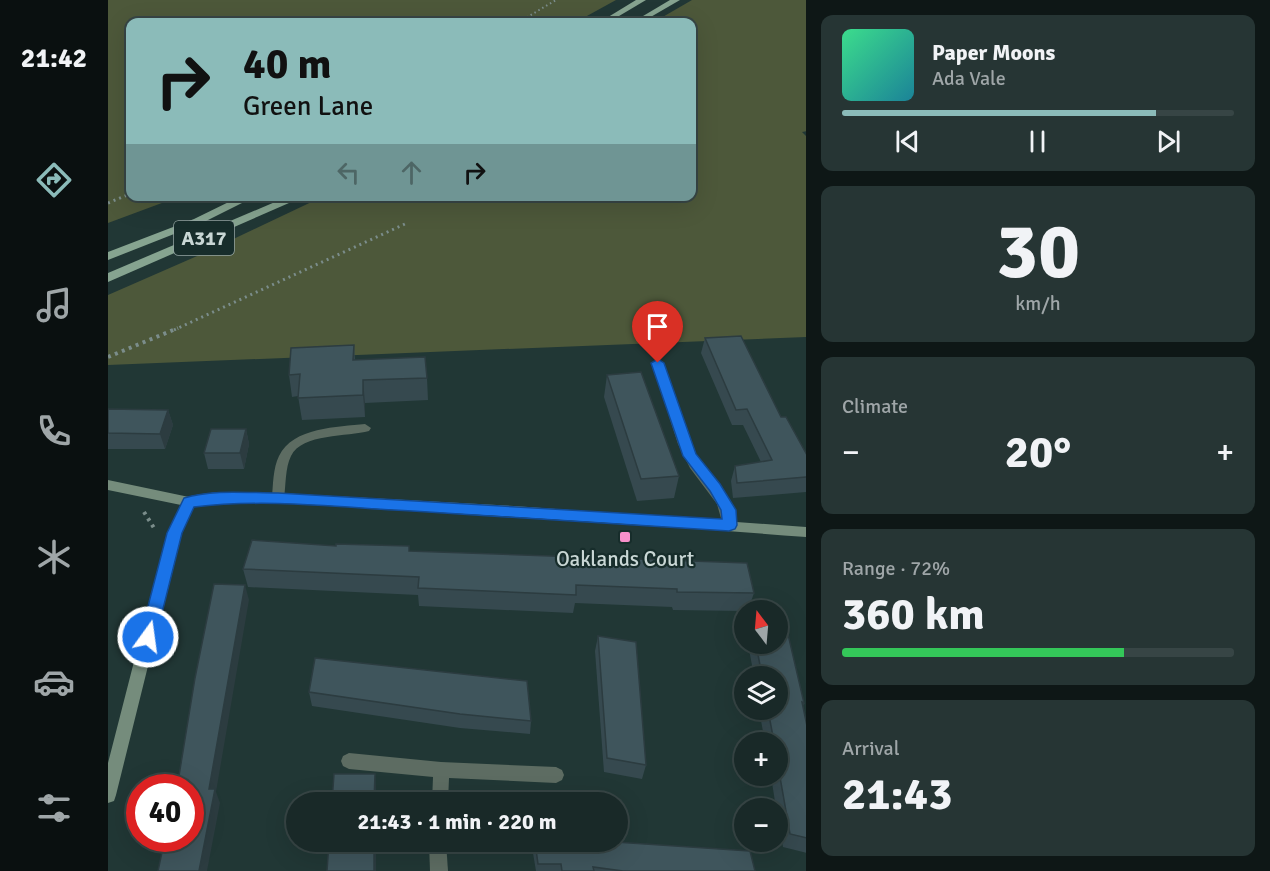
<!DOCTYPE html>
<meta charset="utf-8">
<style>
:root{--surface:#192928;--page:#263534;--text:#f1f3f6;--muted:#9fa6a8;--line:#374545;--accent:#8bbbb9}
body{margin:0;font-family:Signika,sans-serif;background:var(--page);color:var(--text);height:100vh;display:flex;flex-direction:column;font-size:22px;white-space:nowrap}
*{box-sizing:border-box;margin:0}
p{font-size:20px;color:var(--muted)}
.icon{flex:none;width:33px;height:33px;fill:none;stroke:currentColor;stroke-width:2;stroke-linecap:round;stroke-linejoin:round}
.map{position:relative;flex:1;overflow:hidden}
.drawer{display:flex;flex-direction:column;gap:15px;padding:15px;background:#0e1716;width:464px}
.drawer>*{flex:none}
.guide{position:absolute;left:18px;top:18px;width:570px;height:183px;border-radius:12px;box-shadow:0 6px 24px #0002,0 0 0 2px var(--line);background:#8bbbb9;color:#111;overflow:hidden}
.needle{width:39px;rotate:344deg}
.fabs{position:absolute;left:626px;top:600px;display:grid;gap:12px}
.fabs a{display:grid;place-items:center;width:54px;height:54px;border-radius:50%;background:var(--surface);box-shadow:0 6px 24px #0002,0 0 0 2px var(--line);font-size:30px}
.speed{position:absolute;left:18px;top:774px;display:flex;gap:12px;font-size:30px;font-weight:700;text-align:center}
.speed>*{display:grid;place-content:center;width:78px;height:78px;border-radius:50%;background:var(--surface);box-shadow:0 6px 24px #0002,0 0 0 2px var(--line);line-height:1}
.speed .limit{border:9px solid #d22;background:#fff;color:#111}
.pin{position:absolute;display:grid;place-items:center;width:51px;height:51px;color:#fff;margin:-62px -26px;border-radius:50% 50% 50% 0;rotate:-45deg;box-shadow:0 0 6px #0007}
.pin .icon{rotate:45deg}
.me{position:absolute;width:66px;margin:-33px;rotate:14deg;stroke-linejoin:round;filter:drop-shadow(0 0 4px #0008)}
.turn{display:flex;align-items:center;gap:21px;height:126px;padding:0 18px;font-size:27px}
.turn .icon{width:78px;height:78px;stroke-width:2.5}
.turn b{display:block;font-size:42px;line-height:51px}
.lanes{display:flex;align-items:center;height:57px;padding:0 18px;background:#0003;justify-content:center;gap:30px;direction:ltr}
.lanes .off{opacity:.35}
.big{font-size:45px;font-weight:700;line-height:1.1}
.drawer .widget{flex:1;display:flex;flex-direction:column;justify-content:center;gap:9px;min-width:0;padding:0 21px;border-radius:12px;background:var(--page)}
.drawer .dial{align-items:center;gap:0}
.dial b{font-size:78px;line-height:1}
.song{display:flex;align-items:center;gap:18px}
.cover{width:72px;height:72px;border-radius:9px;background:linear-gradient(135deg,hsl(150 70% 55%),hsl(190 70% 35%))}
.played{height:6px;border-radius:3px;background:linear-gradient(90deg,var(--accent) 80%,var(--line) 80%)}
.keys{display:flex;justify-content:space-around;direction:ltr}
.heat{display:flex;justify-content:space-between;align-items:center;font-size:33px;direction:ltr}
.charge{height:9px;border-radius:4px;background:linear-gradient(90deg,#34c759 72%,var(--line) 0)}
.trip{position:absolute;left:178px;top:792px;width:342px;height:60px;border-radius:30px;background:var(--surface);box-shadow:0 6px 24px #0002,0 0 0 2px var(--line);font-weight:700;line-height:60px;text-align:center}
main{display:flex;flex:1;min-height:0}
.tabs{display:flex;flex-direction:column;width:108px;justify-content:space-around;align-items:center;background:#0a1010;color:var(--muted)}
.tabs .icon{width:42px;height:42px}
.tabs .selected{color:var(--accent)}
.tabs b{font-size:27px;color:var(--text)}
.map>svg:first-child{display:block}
</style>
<main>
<nav class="tabs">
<b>21:42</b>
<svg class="icon selected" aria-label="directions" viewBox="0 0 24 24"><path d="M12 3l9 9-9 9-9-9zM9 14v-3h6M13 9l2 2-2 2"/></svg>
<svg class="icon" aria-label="music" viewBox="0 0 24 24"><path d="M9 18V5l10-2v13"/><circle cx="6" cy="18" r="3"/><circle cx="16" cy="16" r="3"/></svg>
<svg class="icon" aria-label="phone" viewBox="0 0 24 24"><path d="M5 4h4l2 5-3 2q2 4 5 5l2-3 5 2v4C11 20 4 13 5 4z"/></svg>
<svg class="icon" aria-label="climate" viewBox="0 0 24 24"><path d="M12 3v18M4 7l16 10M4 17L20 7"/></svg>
<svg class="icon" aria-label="car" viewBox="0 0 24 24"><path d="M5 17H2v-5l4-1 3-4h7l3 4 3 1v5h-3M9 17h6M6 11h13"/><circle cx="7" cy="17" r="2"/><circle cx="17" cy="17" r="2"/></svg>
<svg class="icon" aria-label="filters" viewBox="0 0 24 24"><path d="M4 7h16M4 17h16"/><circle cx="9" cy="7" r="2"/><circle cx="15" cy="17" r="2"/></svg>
</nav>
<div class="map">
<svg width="699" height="871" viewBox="0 0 699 871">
<rect width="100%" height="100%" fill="#213735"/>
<g fill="#4d583a">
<polygon points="0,0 508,0 468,22 22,22 22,196 70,197 0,223"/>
<polygon points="584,0 698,0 699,131 694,132 699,137 698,337 0,365 0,295 96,253 214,197 584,196 584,22 546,22"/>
</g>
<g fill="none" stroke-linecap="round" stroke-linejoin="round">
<polyline stroke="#7b8d8b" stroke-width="2" stroke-dasharray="1.5 3" stroke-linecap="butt" points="411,22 448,0"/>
<g stroke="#7b8d8b" stroke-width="3" stroke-dasharray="2 4" stroke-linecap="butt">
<polyline points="0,203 22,194"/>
<polyline points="66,330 299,223"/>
</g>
<g stroke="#7b8d8b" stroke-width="4" stroke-dasharray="3 4.5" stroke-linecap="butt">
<polyline points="0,357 70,328"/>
<polyline points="36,512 46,528"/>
</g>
<path fill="#5d6c62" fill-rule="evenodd" d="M257,424L263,428L261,431C240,437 194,433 183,456C177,468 178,485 176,498L175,501H165L164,498C165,485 165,468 171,456C185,427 230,427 257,424Z"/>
<g fill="#5d6c62" fill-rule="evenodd">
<path d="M550,359L556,363C565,393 572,424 586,452C600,480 622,492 628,525L626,529H616L609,504L582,468L570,444L544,363Z"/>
<polygon points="241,753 333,762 448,767 454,770 456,775 454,780 448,783 341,778 340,802 324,802 325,777 241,769 235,766 233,761 235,756"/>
<polygon points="321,842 338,842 340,871 322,871"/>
</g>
<path fill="#758c7c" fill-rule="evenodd" d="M0,480L81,497L111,493H170L406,506L699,527V537C565,527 432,517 299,510C228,506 156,497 85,506L73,533L8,795L6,801L0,803V763L59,533L73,505L0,490Z"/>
<g fill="#86a490" fill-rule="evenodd">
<polygon points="528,0 538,0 501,22 492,22"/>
<polygon points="562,0 572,0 534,22 525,22"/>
<polygon points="133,196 148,196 94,223 0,260 0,252 86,219"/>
<polygon points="181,196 197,196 0,282 0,273"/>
</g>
</g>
<g fill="#36494f">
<polygon points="597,338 673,417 699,455 699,492 625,498 623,481 627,466 653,462 635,425 624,425 593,353"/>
<polygon points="246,345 247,360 319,378 320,400 257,403 257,417 194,420 190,396 184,397 181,375"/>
<polygon points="499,375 571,476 566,498 529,501 496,397"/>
<polygon points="0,409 60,410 65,425 57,449 0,449"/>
<polygon points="138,429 141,444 136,469 100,469 96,453"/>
<polygon points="301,551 646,593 640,610 636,611 565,610 564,607 467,603 465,613 311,606 310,595 140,587 135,569"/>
<polygon points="490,636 538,765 534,779 496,772 487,651"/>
<polygon points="640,644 669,644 696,703 695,706 699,726 699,853 675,847 669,814 669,808 668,808 663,776 669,776 669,742 657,742 651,710 669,710 669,676 646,676"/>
<polygon points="201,692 423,721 422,734 352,728 204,706"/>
<polygon points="408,842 507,842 647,871 428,871 425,853 410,851"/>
</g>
<g fill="#2c3c40">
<polygon points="255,380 257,403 257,417 255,395"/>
<polygon points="60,410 65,425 57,449 52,434"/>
<polygon points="138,429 141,444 136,469 132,453"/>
<polygon points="137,585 141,600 108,792 112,803 99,871 91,871 101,789"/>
<polygon points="267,774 268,788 268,802 266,802"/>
<rect x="266" y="842" width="2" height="29"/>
</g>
<g fill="#3f555c" stroke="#2c3c40" stroke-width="1.5">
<polygon points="633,336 673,417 678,417 699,455 699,477 629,483 627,466 664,460 639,409 628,410 597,338"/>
<polygon points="246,345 245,360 317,357 319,378 255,380 255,395 190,398 192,374 181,375 183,348"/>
<polygon points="533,372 571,476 533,479 499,375"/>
<polygon points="0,409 60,410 52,434 0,433"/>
<polygon points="103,429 138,429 132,453 96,453"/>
<polygon points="144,540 228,546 228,544 301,546 301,551 639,563 646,593 569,592 569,589 468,585 468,595 310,588 311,577 135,569"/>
<polygon points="106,584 137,585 101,789 107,789 91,871 50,871 57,838 82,838 82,788 69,788 87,678"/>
<polygon points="669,617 676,617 696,703 694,702 699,726 699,838 682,834 669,760 669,742 666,742 660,710 669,710 669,676 654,676 648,644 669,644"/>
<polygon points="490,636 528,642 538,765 499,758"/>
<polygon points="207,658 419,681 423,721 352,714 201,692"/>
<polygon points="226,774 267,774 266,802 224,802"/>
<polygon points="221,842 266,842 266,871 219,871"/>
<polygon points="427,842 507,842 642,851 647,871 515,871 485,867 486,871 454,871 453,864 430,864"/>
</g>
<path fill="#1a73e8" stroke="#114b97" stroke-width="1.5" d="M550,359L556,363L588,454L612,484L628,510L629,525L627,529L621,531C510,523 398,516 286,510C220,506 152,499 86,507L74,533L48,637L46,642L40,644L34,642L32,637L59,533L76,498C105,489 140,493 170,493L614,519L613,510L602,491L575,456L543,363Z"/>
<rect fill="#f890cb" stroke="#172d2b" stroke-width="2" x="511" y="531" width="12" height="12" rx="3"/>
<g text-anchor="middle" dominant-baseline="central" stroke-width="4.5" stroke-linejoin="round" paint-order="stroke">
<rect fill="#172d2b" stroke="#94a4a2" stroke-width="1.5" x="66" y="221" width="60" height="34" rx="4.5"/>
<g font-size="20" font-weight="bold" fill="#c9d7d5">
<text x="96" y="238">A317</text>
</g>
<g font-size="21" fill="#c9d7d5" stroke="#172d2b">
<text x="517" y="559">Oaklands Court</text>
</g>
</g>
</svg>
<div class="fabs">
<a><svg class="needle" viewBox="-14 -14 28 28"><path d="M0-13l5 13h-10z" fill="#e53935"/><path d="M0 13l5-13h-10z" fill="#9fa6a8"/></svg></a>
<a><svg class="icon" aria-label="layers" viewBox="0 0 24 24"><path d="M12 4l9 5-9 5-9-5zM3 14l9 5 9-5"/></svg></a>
<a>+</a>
<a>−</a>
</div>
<div class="speed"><div class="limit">40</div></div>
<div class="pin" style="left:550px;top:363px;background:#d93025"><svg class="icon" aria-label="arrive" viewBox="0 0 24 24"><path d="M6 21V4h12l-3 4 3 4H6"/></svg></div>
<svg class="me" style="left:40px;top:637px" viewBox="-20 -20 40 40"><circle r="17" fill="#1a73e8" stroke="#fff" stroke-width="3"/><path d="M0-11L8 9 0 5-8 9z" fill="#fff"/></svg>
<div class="trip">21:43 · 1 min · 220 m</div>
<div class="guide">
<div class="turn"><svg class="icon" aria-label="right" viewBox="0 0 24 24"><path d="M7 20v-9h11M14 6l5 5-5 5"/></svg><div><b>40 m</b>Green Lane</div></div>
<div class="lanes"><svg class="icon off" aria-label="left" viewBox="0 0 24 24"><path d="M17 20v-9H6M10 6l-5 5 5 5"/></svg><svg class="icon off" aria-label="ahead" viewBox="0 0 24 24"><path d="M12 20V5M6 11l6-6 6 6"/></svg><svg class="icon" aria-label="right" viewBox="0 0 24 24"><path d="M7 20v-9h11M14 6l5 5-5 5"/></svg></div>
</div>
</div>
<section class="drawer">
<div class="widget">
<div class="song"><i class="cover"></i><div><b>Paper Moons</b><p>Ada Vale</p></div></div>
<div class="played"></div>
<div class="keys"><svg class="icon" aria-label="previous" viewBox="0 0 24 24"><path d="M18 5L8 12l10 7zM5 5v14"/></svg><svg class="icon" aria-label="pause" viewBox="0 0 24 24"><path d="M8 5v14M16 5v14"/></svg><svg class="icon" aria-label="next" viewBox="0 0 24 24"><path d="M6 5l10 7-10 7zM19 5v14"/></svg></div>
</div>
<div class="widget dial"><b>30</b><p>km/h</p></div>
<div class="widget"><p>Climate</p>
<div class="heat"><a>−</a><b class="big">20°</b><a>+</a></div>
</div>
<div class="widget"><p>Range · 72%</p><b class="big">360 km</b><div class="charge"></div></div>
<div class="widget"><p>Arrival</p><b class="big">21:43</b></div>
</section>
</main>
